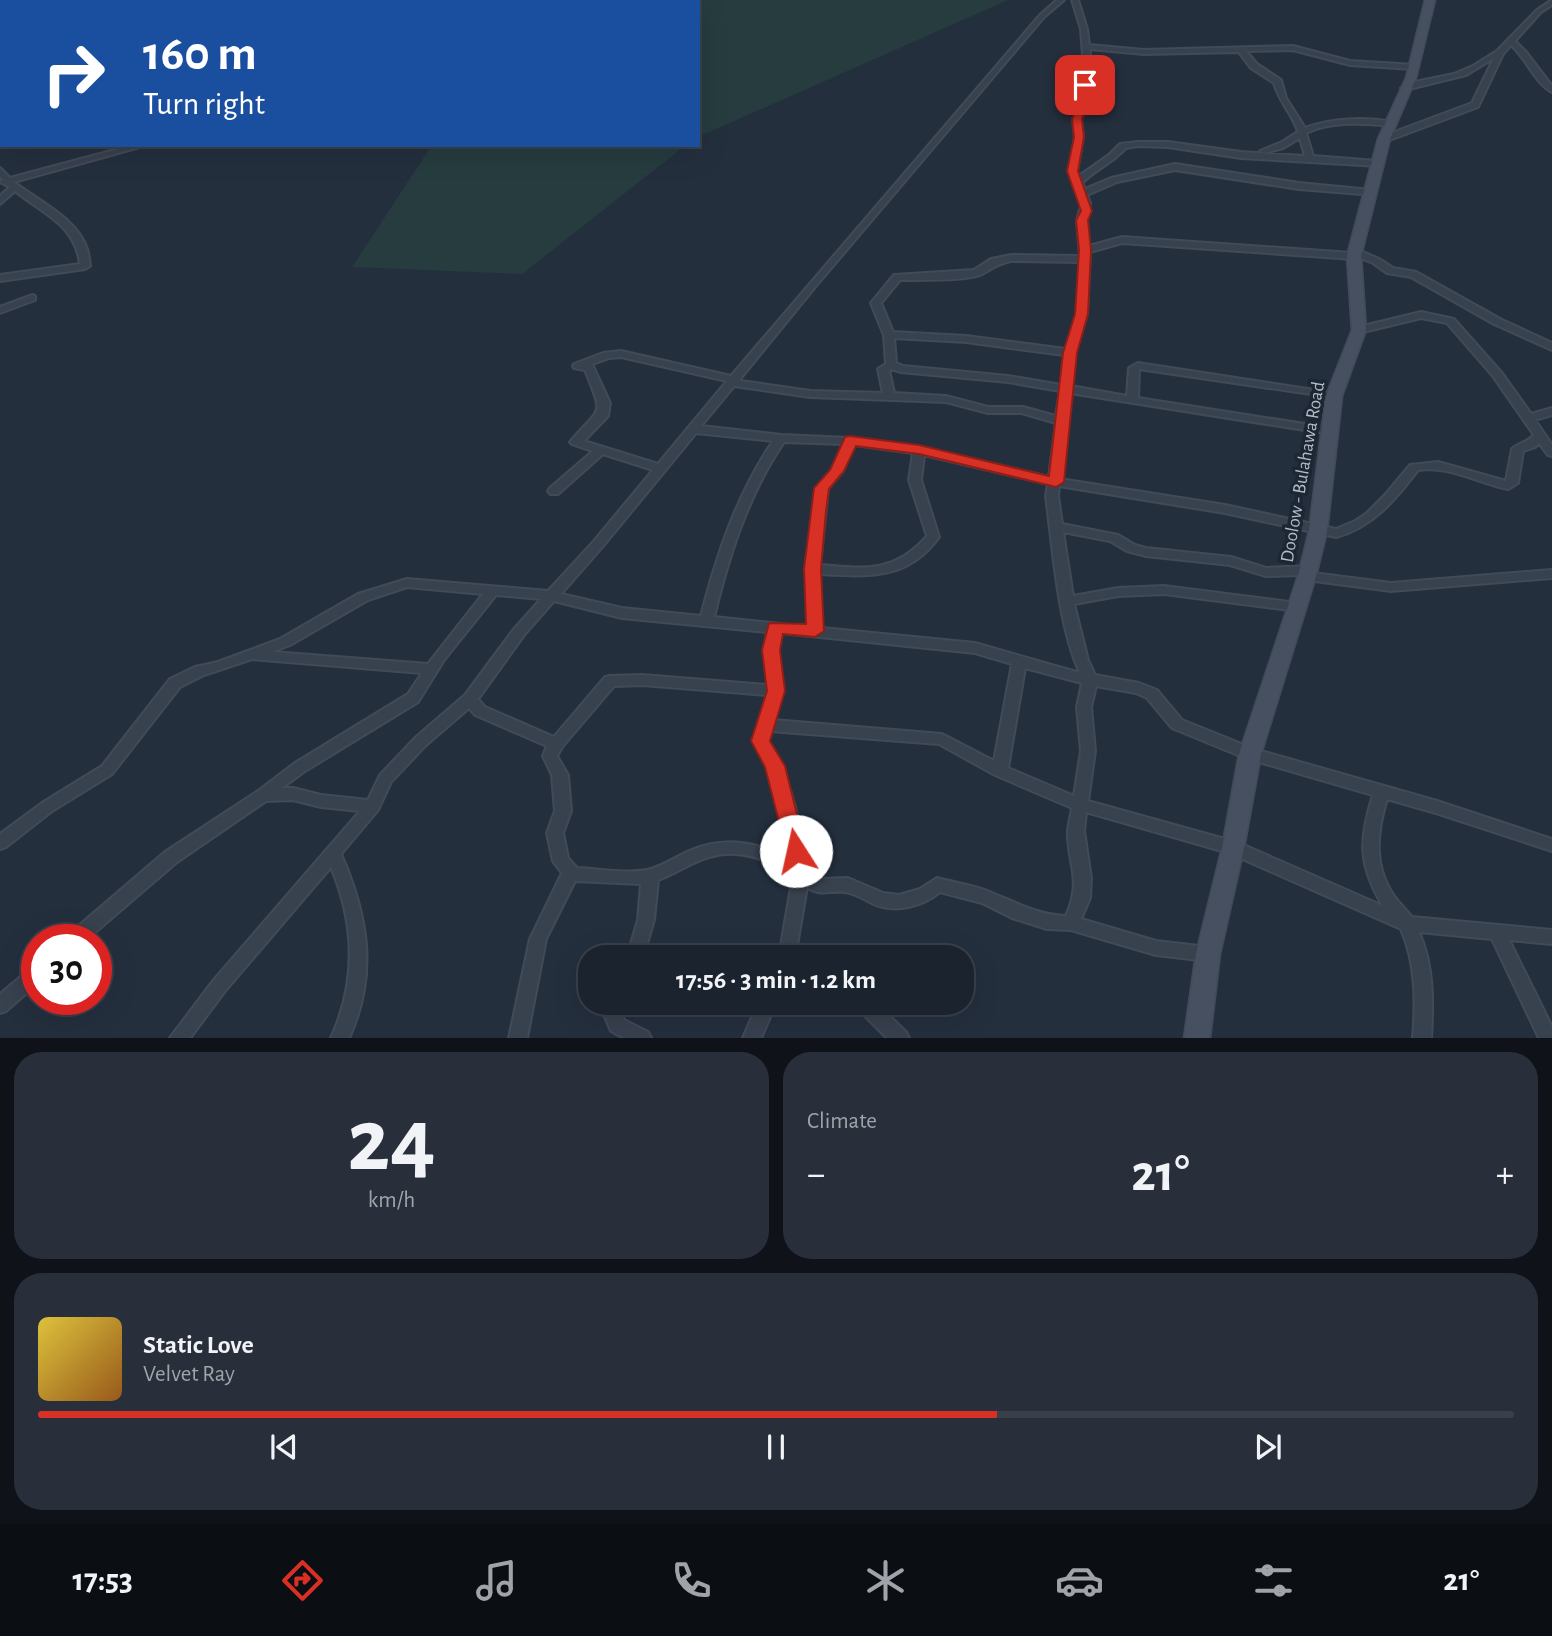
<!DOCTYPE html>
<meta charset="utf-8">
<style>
:root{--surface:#1b232e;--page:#282f3a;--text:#f1f3f6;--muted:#a0a4aa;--line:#39404a;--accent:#d93025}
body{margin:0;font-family:"Alegreya Sans",sans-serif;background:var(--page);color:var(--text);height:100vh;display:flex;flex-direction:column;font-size:26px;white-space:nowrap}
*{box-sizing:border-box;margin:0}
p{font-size:23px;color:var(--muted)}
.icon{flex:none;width:38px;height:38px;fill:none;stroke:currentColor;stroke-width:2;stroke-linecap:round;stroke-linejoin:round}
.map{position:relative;height:1038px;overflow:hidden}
.sheet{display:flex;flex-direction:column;gap:14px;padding:14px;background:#0f1319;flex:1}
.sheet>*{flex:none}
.banner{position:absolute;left:0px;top:0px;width:700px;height:147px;box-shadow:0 7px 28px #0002,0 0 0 2px var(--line);background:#1a4fa0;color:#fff;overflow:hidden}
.speed{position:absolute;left:21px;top:924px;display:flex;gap:14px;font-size:35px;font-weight:700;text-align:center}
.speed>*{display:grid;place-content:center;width:91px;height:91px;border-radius:50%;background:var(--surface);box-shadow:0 7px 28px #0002,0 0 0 2px var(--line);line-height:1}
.speed .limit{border:10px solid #d22;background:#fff;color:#111}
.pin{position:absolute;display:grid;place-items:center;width:60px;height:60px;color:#fff;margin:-30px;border-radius:14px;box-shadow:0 4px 10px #0006}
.me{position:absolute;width:77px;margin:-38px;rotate:350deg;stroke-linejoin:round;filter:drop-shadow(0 0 5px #0008)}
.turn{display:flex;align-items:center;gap:24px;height:147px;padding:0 28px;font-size:32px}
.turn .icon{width:91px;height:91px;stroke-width:2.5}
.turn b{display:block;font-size:49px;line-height:60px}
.big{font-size:52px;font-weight:700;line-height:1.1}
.sheet .card{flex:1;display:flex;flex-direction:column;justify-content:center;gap:10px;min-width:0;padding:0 24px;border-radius:28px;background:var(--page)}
.sheet .dial{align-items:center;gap:0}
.dial b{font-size:91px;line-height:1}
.song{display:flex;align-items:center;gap:21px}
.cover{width:84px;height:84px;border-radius:10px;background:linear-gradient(135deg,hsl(50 70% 55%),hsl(30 70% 35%))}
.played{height:7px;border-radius:4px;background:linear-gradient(90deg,var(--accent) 65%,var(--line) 65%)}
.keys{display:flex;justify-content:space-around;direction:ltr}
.heat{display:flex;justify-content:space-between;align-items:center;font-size:38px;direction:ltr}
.sheet .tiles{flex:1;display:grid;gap:14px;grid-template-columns:1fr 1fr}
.card:last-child{grid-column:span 2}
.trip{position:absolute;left:578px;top:945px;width:396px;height:70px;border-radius:28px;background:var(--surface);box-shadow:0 7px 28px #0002,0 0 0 2px var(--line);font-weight:700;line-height:70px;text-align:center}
.dock{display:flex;height:112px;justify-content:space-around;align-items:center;background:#0b0e12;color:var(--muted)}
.dock .icon{width:49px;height:49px}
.dock .on{color:var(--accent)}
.dock b{font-size:32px;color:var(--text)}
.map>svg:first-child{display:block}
</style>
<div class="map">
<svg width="1552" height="1038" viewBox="0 0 1552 1038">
<rect width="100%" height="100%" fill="#242f3e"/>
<g fill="#263c3f">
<polygon points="661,0 1008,0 698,137 698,2 656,2"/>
<polygon points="432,145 686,145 522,274 352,267"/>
</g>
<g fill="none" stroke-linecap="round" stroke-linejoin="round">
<defs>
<g id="minor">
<polygon points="58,0 66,0 56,2"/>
<polygon points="117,0 147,0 145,2 114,2"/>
<polygon points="176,0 182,0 183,2 177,2"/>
<polygon points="552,0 560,0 550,2"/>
<path d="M1057,0H1064L1044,17L815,287L740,379L741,381L810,391L883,393L878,369L886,364L884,335L871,303L894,275L974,270L991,259L1011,255L1080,256L1077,220L1082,203L1069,171L1075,137L1073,119L1080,102L1083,55L1081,29L1072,0H1078L1087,29L1089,45L1144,50L1293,46L1350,61L1416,65V69H1413L1350,65L1293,50L1246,51L1257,64L1281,80L1286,98L1305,128C1331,118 1365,117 1393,122V126H1390C1364,123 1331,121 1306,133L1313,156L1377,161L1380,162V166L1241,158L1168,147L1138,146L1126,148L1115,158L1091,175L1082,183L1085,189L1111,178L1175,164L1299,183L1371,190L1374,191V195L1299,189L1175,170L1117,182L1087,195L1090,203L1087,220L1089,246L1122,237L1352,253L1353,250L1356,249L1379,259L1393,268L1416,272L1502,320L1552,343V350L1494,324L1411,277L1387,273L1373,263L1358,257L1354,259L1122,243L1090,252L1087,314L1075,353L1071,386L1127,396L1129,368L1138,363L1334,393L1338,394L1339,396L1338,398L1139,369L1138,398L1330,428L1336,431L1330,434L1070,393L1067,420L1069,422L1067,424L1060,479L1225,505L1336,529L1355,521L1366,514L1385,495L1410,465L1438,462L1506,481L1512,449C1518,443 1525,444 1534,435L1493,376L1447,323L1421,318L1359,333L1354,330L1355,328L1421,312L1454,319L1501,372L1531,414L1552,408V415L1535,420L1552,445V456L1548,455L1539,443L1535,447L1523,451L1518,483L1508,489C1478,483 1449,465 1418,470C1395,500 1373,527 1336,537L1225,513L1059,486L1058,496L1062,524L1118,535L1135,545L1146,548L1231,557L1266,568L1308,566L1313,567L1314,570L1313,573L1391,583L1552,570V578L1391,591L1307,580L1302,579L1301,575L1266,576L1230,565L1146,556L1127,551L1110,541L1063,532L1073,596L1118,588L1164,586L1297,603L1302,604L1304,607L1302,610L1297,611L1164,594L1118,596L1074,604L1088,660L1095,675L1139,683L1157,690L1182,720L1254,749L1437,801L1552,839V851L1436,813L1387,799C1376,834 1373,869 1397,900C1402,906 1407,911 1412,917L1552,930V944L1509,940L1552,1027V1038H1539L1492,939L1419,932C1434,966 1433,1002 1431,1038H1413C1416,1000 1416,964 1401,929L1229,853L1086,812L1084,831L1091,878L1090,898L1081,919L1156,941L1208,947L1214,949L1216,954L1214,959L1208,961L1156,955L1071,930L1047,929L1012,918L982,903L940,892C923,906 897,913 876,905C866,901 856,893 845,892C832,890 819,897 807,887L795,957H779L793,876C769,859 738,848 709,857C691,862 675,874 658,880L654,920L643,957H627L638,920L641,884L575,881L546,939L527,1038H509L530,939L562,873L553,861L547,833L555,811L552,775L543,756L547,746L475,715L469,708L425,746L391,782L378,810L341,854C368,916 378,974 349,1038H331C357,981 355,924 331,867L225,991L190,1038H170L213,981L360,811L321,807L293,800L266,801L177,862L86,940H66L68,935L165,852L258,791L295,763L408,694L422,673L252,659L204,675L180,687L112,774L52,811L6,847L0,849V834L42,803L102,766L170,679L195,667L218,662L280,639L358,594L407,579L548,591L595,540L653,470L603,454L558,494H550L548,491L550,488L593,451L572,444L570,442C601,405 605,419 585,370L574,368L573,366L574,364L603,353L621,351L731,376L1040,15ZM1090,49L1144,54L1239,52L1251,68L1274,83C1280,104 1293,114 1298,132L1282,142L1260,151L1264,153L1283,148L1300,138L1305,156L1241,152L1168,142H1138L1120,144L1109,155L1079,176L1077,171L1083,137L1081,119L1088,102ZM1011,261L1080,262L1077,314L1066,349L966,336L893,332L881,303L900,280C918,280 965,281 980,275C993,269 995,264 1011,261ZM894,338L966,342L1064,355L1061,385L1008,376L903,366L896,363ZM621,357L727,381L658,464L584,441L608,416L610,403L592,364L609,358ZM891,369L901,372L1008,382L1060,391L1056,416L1023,407H988L946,396L894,393L889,370ZM734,386L810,397L946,402L988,413H1022L1056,423L1049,477L919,447L850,438L781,435L701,426ZM696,433L773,441C737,494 717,554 701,616L622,608L561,594L603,546ZM784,442L843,444L832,470L816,488L807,569L808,627L714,617C729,555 748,495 784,442ZM854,445L913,453L909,480L927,536C895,573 864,569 820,565L828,489L843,471ZM924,455L1048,484L1046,496C1053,549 1058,625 1080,673L975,643L822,628L820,574C868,577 908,580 939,537L921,480ZM407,587L483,594L428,664L272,652L290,645L368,600ZM496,595L541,599L514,629L465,695L415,738L380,775L368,800L321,795L293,788H282L305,771L418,702L444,660ZM554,601L622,618L767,632L764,650L768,685L642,675L610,676L605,677L554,737L485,707L478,699L524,635ZM781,633L975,653L1012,664L994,761L942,734L773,720L783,691L778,650ZM1025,668L1082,683L1077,707L1081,751L1074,796L1008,768ZM642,685L767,695L753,741L768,767L784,826L786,856C752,841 721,836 687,852C674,858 661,867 647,870C625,874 600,869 577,868L568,858L563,833L571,811L568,775L557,756L562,747L614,686ZM1096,686L1136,693L1147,698L1172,728L1245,758L1373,795C1359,839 1358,865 1383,906L1239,843L1088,801L1095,751L1091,707ZM770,731L939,744L995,775L1072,808C1071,815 1069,823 1068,830C1067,866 1083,877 1066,916C1038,915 1017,903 992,893C975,885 955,883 937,878L920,889L899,895L883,893L848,878L820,879C798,860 805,850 799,824C793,794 783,767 767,741Z"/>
<path d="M1552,0V5L1541,12L1515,41L1526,52L1552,86V92C1534,82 1527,59 1511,45L1503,54L1478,107L1387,141H1381V137L1472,103L1494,58L1466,75L1405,90L1401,88L1410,83L1454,74L1473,66L1497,51L1537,10Z"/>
<rect x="0" y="9" width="2" height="4"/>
<rect x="0" y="20" width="2" height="4"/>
<rect x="0" y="42" width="2" height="4"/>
<rect x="0" y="65" width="2" height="4"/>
<path d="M133,145H147L14,182C38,201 77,218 87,249C89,254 89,261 90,266L85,269L0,281V275L80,264C75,224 43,214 15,191L0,204V196L10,187L0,182L3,180L0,176V168L10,178Z"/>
<polygon points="32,295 35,296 35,300 0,313 0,307"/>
<polygon points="37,966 37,984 6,1011 0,1013 0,994 31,968"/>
<polygon points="606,1003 624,1003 621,1012 624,1020 648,1032 651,1038 624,1038 611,1031 603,1012"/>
<polygon points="758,1003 776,1003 761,1038 743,1038"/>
<polygon points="855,1003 876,1003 906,1032 909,1038 887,1038 858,1009"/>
</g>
<polygon id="secondary" points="1425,0 1435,0 1416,78 1390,139 1361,256 1366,330 1342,396 1327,531 1316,576 1261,754 1244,848 1220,954 1210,1038 1184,1038 1196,954 1222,848 1239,754 1298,576 1309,531 1326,396 1352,330 1347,256 1378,139 1406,78"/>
</defs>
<use href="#minor" stroke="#414a57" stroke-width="4"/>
<use href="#secondary" stroke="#414a57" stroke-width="3"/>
<use href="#minor" fill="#38414e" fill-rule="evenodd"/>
<use href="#secondary" fill="#465061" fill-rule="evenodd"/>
</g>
<polygon fill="#d93025" stroke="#8d1f18" stroke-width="2" points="1081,83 1090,85 1089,102 1082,119 1084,137 1078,171 1092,211 1088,220 1091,250 1088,314 1077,353 1064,482 1056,487 919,454 856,446 844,471 829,489 826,511 821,569 824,631 815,637 783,634 780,650 785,691 770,741 785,766 806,851 803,857 788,857 765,767 751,741 767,691 762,650 769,623 806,624 804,569 814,488 830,470 845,437 850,436 919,445 1049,476 1063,353 1075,314 1079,250 1076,220 1081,211 1067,171 1074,137 1072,119 1079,102"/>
<g text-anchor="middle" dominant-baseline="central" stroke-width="7" stroke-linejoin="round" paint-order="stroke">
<g font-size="19" fill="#b4bcc9" stroke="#1d2633">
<text transform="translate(1303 472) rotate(-80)">Doolow - Bulahawa Road</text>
</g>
</g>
</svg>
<div class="speed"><div class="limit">30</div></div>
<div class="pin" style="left:1085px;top:85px;background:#d93025"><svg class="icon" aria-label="arrive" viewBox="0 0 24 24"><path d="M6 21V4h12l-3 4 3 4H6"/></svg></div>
<svg class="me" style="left:796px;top:851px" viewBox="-20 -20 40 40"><circle r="19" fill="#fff"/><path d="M0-13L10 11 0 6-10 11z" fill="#d93025"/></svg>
<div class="trip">17:56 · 3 min · 1.2 km</div>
<div class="banner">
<div class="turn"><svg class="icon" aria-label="right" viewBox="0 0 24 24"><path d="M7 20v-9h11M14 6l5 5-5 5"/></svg><div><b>160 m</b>Turn right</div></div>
</div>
</div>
<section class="sheet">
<div class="tiles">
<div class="card dial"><b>24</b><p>km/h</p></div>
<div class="card"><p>Climate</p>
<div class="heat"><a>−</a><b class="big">21°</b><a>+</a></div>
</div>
<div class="card">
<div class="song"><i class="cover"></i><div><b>Static Love</b><p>Velvet Ray</p></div></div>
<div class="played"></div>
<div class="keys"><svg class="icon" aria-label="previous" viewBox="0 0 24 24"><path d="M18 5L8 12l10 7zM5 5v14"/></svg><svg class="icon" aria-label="pause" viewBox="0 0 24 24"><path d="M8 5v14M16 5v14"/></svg><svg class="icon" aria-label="next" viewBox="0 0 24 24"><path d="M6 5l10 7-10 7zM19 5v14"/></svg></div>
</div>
</div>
</section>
<nav class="dock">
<b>17:53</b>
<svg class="icon on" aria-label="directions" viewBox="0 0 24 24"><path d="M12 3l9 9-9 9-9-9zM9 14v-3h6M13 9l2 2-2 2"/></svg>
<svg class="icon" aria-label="music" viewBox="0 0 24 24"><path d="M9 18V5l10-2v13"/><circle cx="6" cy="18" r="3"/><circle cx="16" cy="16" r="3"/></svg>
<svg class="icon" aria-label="phone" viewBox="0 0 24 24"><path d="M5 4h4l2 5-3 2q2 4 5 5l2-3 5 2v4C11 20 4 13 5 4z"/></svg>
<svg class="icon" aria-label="climate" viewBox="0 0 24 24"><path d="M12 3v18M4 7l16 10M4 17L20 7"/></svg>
<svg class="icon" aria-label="car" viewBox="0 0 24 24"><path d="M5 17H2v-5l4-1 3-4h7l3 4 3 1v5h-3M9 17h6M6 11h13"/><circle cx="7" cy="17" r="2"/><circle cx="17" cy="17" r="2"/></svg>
<svg class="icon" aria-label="filters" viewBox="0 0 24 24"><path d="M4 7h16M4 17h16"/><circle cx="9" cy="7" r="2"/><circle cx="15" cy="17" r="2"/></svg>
<b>21°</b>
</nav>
